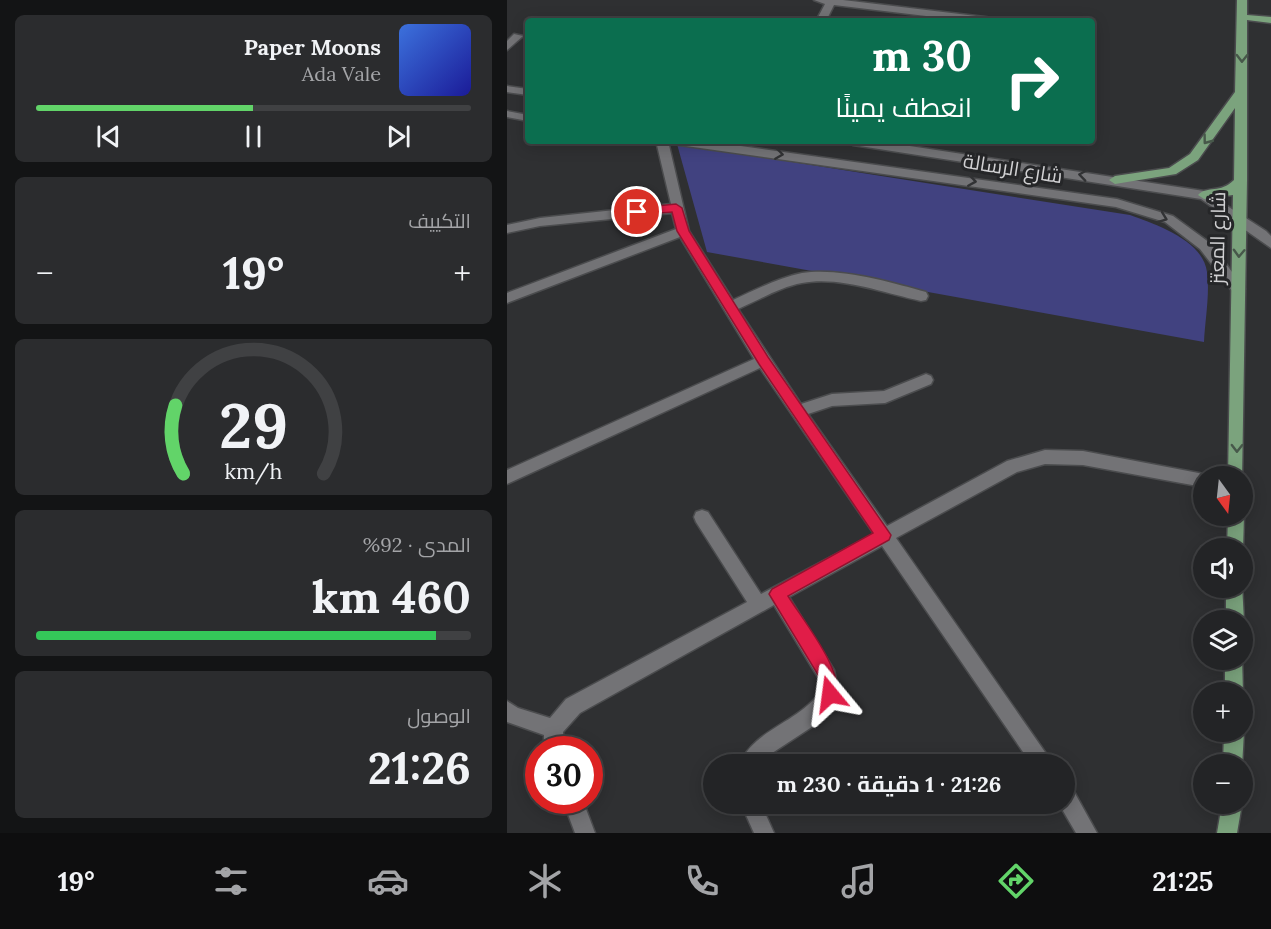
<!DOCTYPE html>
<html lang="ar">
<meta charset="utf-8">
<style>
:root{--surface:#232426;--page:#2b2c2e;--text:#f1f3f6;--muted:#a3a4a7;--line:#404143;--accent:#62d469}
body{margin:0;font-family:Lora,Cairo,serif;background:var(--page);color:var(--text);direction:rtl;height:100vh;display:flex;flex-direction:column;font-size:22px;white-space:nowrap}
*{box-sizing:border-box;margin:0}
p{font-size:20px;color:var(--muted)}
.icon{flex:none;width:33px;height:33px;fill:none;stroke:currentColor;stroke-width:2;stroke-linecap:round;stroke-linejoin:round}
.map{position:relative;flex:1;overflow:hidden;direction:ltr}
.side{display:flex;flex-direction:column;gap:15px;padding:15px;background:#131415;width:507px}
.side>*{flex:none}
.banner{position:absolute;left:18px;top:18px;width:570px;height:126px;border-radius:6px;box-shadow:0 3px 15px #0003,0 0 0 2px var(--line);direction:rtl;background:#0b6e4f;color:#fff;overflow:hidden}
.needle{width:39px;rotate:165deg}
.buttons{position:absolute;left:686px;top:466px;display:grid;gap:12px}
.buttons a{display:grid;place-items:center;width:60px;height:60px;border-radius:50%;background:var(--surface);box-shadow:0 3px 15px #0003,0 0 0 2px var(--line);font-size:30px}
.speed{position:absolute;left:18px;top:736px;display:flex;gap:12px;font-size:30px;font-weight:700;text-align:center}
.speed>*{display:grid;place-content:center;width:78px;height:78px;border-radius:50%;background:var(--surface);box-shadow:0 3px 15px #0003,0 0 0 2px var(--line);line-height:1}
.speed .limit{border:9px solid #d22;background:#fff;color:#111}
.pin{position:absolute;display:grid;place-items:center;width:51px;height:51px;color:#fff;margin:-26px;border:3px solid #fff;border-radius:50%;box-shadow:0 2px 6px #0007}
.me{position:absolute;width:66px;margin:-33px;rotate:344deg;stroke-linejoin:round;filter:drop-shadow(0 0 4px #0008)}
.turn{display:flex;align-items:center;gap:21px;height:126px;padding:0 24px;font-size:27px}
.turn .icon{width:78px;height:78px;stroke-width:2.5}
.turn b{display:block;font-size:42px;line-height:51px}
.big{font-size:45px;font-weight:700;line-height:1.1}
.side .widget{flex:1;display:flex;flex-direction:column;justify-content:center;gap:9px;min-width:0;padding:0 21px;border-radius:9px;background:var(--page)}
.side .dial{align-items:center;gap:0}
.dial svg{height:156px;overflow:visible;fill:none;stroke:var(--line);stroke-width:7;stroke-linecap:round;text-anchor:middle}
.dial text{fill:var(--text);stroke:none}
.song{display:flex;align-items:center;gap:18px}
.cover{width:72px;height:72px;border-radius:9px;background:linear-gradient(135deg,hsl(220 70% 55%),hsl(240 70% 35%))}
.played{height:6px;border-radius:3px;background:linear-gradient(90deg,var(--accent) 50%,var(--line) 50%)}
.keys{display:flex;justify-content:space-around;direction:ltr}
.heat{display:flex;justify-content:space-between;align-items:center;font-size:33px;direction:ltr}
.charge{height:9px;border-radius:4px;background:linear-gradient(90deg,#34c759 92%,var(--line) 0)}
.trip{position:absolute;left:196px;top:754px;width:372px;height:60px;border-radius:30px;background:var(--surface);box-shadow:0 3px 15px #0003,0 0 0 2px var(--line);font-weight:700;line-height:60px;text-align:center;direction:rtl}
.menu{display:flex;height:96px;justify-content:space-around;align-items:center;background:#0e0e0f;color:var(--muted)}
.menu .icon{width:42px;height:42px}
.menu .selected{color:var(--accent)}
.menu b{font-size:27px;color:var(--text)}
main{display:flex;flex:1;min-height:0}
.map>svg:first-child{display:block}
</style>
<main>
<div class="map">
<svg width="764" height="833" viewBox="0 0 764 833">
<rect width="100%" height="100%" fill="#2f3032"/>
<path fill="#414280" d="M170,144L623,215C648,224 696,240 700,272C703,294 698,320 697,342L200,252Z"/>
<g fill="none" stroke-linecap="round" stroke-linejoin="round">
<defs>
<g id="minor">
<polygon points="307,0 336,0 486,18 491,21 461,21 327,5 319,21 309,21 318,4"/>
<polygon points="7,34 16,36 0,50 0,41"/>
<polygon points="0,86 21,89 21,95 0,92"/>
<polygon points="0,111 21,115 21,121 0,117"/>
<path d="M149,141H161L182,231L226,300C248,290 271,278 295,273C331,267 384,282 419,292L421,296L419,300L414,301C376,293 334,276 295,283C273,287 252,300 231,309L294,404L325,394L377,391L419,374L424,376L426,380L424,384L378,403L325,406L301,414L380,526L500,461L538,450L576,451L702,475V477H696V487L576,465L538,464L510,472L389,538L547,765H525L375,546L282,597L327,670L332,694L317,719L256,759L253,765H232C247,729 291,723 313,692L312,679L267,605L73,713L56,732L57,750H37V735L0,722V701L11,708L43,718L59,699L240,602L189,522L187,517L189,512L195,510L201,512L254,594L367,534L253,368L0,484V470L247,359L173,237L0,303V293L169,229L165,213L33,226L0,233V225L33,218L164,204Z"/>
<polygon points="166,141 198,141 610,199 666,216 703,243 738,289 731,294 726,292 693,249 658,222 609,207 172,145"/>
<polygon points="340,141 370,141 697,191 759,231 764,236 764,248 694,199 346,145"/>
<polygon points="558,785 565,788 590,833 569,833 552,804 558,804"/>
<polygon points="56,801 76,801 88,833 68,833"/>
<polygon points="234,804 254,804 267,833 247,833"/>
</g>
<g id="major">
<path d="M730,0H740V15L764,17V23L740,20V180L735,481V477H721L726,195L697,199L691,195C701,185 713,194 727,180L728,108L691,160L669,174L608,184L602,180L608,176L662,168L683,154L728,92Z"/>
<polygon points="735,511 737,516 736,549 735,552 735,549 720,549 721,516 735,516"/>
<polygon points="735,584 737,621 735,625 735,621 719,621 719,588 735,588"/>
<polygon points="735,657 736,693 735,696 735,693 718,693 718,660 735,660"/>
<polygon points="735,728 737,732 735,767 716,765 717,732 735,732"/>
<polygon points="715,804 735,804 730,833 710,833"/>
</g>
</defs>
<use href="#minor" stroke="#4b4c4e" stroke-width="3"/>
<use href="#major" stroke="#4b4c4e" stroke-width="3"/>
<use href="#minor" fill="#737376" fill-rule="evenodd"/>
<use href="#major" fill="#7ba37d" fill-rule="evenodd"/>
</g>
<defs><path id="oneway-chevron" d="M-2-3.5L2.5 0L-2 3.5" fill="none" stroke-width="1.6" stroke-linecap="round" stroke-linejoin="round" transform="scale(1.5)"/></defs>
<g stroke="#47584a">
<use href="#oneway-chevron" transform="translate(735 58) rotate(91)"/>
<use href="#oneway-chevron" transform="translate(700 140) rotate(127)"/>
<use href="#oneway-chevron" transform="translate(732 253) rotate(92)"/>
<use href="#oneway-chevron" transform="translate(730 448) rotate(91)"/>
</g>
<g stroke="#313234">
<use href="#oneway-chevron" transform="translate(272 154) rotate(8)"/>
<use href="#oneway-chevron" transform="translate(576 175) rotate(-172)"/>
<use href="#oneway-chevron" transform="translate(465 181) rotate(9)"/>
<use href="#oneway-chevron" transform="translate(656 218) rotate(21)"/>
</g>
<path fill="#e11d48" stroke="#92132f" stroke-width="1.5" d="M169,204L175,208L182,231L261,357L384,535L382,540L281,596C295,619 340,674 329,700L323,703L317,700L313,678L262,594L265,589L366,533L252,364L170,231L165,212L130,215L125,212L130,208Z"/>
<g text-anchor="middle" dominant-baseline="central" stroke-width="6" stroke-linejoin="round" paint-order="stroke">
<g font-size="20" fill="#d1d1d3" stroke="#252628">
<text transform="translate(506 168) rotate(9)">شارع الرسالة</text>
<text transform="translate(710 238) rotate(-89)">شارع المعتز</text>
</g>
</g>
</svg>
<div class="buttons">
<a><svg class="needle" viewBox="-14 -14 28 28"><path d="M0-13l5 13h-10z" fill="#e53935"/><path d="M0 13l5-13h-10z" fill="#a3a4a7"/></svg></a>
<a><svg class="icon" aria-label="sound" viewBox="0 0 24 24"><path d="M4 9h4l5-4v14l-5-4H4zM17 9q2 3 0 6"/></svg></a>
<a><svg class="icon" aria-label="layers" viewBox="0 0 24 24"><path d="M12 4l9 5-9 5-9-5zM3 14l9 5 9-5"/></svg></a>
<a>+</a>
<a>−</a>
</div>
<div class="speed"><div class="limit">30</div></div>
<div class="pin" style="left:130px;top:212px;background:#d93025"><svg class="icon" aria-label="arrive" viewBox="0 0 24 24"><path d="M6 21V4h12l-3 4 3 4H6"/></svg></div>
<svg class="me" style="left:323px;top:694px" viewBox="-20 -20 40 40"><path d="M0-17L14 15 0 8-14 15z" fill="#e11d48" stroke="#fff" stroke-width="4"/></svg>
<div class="trip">21:26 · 1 دقيقة · 230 m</div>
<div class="banner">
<div class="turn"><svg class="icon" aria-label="right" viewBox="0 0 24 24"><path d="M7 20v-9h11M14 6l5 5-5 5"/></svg><div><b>30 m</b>انعطف يمينًا</div></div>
</div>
</div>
<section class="side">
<div class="widget">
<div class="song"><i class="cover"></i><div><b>Paper Moons</b><p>Ada Vale</p></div></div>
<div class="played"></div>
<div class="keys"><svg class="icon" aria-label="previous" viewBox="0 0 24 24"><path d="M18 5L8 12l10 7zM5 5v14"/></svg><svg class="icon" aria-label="pause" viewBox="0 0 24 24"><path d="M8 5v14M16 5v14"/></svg><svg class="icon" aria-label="next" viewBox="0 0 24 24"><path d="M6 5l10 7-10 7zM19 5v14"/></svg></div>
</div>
<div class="widget"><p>التكييف</p>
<div class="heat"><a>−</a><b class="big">19°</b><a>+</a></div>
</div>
<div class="widget dial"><svg viewBox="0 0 100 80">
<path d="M14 69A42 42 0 1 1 86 69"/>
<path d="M14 69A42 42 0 0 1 10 34" stroke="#62d469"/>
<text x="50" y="56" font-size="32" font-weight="700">29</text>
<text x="50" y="72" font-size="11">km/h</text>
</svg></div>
<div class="widget"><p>المدى · 92%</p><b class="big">460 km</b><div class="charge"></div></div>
<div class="widget"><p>الوصول</p><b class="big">21:26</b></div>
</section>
</main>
<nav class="menu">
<b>21:25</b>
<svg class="icon selected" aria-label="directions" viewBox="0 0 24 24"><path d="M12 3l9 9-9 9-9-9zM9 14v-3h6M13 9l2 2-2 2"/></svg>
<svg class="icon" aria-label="music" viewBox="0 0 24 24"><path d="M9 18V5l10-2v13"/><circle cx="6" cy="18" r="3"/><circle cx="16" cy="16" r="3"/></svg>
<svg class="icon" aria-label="phone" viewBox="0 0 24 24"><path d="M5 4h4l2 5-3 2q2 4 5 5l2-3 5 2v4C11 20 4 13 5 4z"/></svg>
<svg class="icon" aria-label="climate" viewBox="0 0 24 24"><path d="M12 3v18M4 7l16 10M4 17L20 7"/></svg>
<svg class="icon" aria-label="car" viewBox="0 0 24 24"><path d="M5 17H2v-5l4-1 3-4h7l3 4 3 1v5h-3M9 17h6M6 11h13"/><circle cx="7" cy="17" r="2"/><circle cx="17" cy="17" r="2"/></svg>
<svg class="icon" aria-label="filters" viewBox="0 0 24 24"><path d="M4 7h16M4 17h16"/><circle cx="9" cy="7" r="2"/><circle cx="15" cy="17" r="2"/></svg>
<b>19°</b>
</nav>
